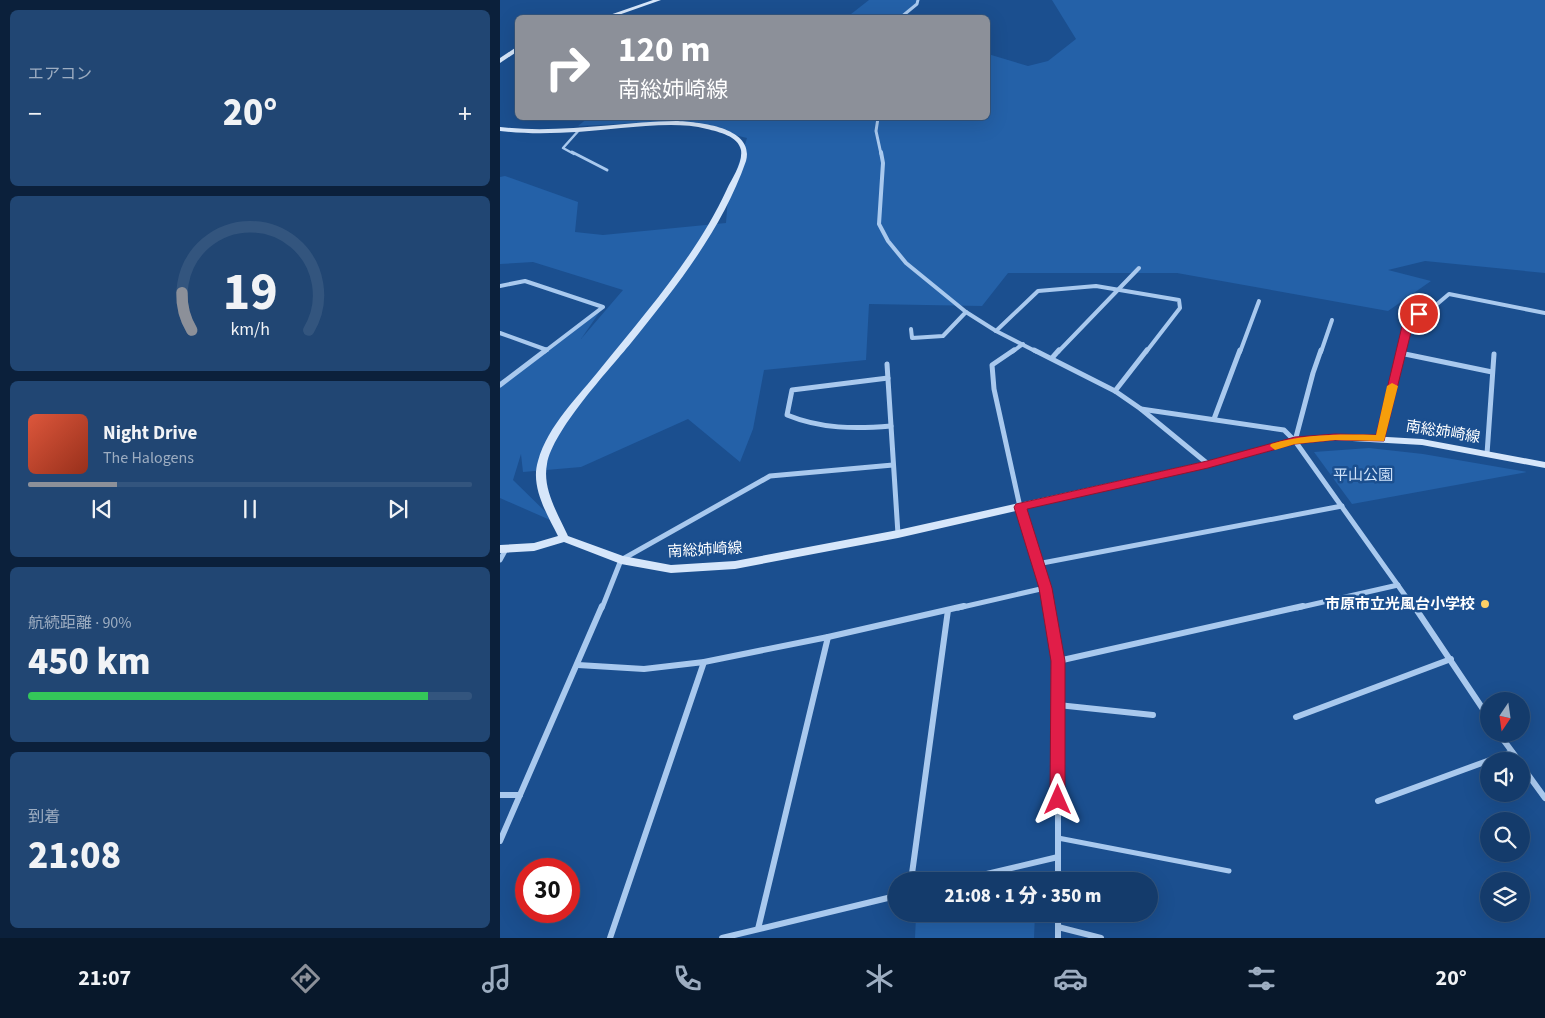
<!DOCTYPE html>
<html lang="ja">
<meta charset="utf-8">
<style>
:root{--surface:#143b6b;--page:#214673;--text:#f1f3f6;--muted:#9dadc1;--line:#33557e;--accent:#8c9099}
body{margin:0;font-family:"Source Sans 3","Noto Sans JP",sans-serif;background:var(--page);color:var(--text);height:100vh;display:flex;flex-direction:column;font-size:19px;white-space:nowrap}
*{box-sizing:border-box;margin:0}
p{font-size:16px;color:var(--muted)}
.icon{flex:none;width:28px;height:28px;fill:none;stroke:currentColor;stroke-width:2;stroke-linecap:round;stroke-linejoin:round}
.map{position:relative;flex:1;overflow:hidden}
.side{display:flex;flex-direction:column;gap:10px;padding:10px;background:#0b203b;width:500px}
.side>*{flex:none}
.hud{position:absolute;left:15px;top:15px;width:475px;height:105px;border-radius:8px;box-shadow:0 5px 20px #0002,0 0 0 1px var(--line);background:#8c9099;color:#fff;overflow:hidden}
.needle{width:32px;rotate:193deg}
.controls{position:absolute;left:980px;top:692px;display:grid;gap:10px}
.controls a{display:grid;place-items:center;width:50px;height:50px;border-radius:50%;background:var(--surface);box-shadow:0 5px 20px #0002,0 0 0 1px var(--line);font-size:25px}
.speed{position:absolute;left:15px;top:858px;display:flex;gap:10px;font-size:25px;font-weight:700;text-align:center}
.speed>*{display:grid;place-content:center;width:65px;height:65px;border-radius:50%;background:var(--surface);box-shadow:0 5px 20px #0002,0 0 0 1px var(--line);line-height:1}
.speed .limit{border:8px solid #d22;background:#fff;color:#111}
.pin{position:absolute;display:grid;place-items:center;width:42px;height:42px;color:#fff;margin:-21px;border:2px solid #fff;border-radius:50%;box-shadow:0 1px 5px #0007}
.me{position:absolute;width:55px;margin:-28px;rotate:0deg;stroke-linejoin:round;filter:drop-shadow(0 0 4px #0008)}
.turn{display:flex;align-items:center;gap:18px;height:105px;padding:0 20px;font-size:22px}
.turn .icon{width:65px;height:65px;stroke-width:2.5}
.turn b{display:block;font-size:35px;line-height:42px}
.big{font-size:38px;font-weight:800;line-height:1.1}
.side .tile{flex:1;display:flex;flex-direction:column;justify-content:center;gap:8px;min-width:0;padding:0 18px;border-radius:8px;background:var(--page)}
.side .dial{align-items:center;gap:0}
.dial svg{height:130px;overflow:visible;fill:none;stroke:var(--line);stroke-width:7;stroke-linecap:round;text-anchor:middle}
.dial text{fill:var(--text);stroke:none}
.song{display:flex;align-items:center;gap:15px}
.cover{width:60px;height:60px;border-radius:8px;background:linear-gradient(135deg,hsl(10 70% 55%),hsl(10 70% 35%))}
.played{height:5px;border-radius:2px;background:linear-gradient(90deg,var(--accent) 20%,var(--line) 20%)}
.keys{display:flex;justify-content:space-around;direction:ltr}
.heat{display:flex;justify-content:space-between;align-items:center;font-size:28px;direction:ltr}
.charge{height:8px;border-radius:4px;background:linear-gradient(90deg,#34c759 90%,var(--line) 0)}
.trip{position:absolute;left:388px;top:872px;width:270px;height:50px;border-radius:25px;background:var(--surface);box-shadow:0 5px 20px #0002,0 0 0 1px var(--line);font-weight:800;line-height:50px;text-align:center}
.tab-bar{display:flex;height:80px;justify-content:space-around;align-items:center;background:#08182b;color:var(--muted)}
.tab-bar .icon{width:35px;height:35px}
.tab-bar .on{color:var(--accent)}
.tab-bar b{font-size:22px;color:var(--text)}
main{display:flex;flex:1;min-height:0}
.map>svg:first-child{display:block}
</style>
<main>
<section class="side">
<div class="tile"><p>エアコン</p>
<div class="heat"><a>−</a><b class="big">20°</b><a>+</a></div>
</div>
<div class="tile dial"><svg viewBox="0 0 100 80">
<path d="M14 69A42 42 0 1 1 86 69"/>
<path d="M14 69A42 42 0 0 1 8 46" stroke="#8c9099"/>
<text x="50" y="56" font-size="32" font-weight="700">19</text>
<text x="50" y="72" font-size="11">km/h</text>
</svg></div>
<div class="tile">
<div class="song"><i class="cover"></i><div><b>Night Drive</b><p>The Halogens</p></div></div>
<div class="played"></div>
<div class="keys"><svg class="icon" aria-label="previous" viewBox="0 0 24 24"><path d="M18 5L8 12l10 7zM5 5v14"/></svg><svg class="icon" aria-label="pause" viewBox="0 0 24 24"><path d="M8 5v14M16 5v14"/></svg><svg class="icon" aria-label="next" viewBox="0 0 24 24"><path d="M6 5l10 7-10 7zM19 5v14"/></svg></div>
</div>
<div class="tile"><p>航続距離 · 90%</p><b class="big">450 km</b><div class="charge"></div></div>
<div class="tile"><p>到着</p><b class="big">21:08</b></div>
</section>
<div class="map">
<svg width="1045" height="938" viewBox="0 0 1045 938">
<rect width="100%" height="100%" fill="#1b4f8f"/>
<g fill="#2461a8">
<polygon points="369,0 419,0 400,17 346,18"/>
<polygon points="552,0 1045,0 1045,273 925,261 888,270 931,281 888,311 677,273 508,273 482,306 369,304 366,360 264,370 253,429 240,462 188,419 81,467 23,472 21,454 13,480 57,523 0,498 0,385 103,307 81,339 123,290 33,262 0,264 0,177 5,176 78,202 75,232 103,235 226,223 228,197 247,138 175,121 78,126 88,118 488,118 488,54 528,66 548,61 576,39"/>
<polygon points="869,448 923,454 1027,472 852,504 814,452"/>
<polygon points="427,914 535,914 534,938 415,938 416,916"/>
</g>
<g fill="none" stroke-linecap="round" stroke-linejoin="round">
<polyline stroke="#a9c9ee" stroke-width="2.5" points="74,154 63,148 80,129"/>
<polyline stroke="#a9c9ee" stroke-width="3" points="72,152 107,170"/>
<polyline stroke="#a9c9ee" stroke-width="5" points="558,838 729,871"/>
<g stroke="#a9c9ee" stroke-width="3">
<polyline points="400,18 417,4 418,0"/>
<polyline points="378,118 376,131 381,154"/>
</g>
<g stroke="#a9c9ee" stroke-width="4">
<polyline points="381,152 383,163 379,224 388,241 406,263 466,312 496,331 537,352"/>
<polyline points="0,286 25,281 103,307 44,352"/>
<polyline points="411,329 412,338 443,336 466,312"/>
<polyline points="496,331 538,291 596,286 679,300 680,308 646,352"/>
<polyline points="0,333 47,350"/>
<polyline points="512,352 523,344"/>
<polyline points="558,352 639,268"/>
<polyline points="740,352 759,301"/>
<polyline points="821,352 832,320"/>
<polyline points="901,352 908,322 936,305 949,294 1045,313"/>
</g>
<g stroke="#a9c9ee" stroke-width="5">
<polyline points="514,350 492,365 494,389 520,507 545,588 548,608"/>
<polyline points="534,350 615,391 641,409 708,464"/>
<polyline points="900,353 992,372"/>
<polyline points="552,358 559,350"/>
<polyline points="387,364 398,534"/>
<path d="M388,378L292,390L287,415C321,429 355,429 391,426"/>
<polyline points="0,385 46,350"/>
<polyline points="615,391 647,350"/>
<polyline points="641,409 784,430 795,441 914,608"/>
<polyline points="714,419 740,350"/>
<polyline points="881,439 901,350"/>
<polyline points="795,441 813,373 821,350"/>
<polyline points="987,454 994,354"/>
<polyline points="0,560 6,549"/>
<polyline points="537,564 842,506"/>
<polyline points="102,608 121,560 270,476 393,465"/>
<polyline points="458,608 545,588"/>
<polyline points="797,608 898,585"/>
</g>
<g stroke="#a9c9ee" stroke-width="6">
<polyline points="548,606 558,661 558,881"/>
<polyline points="914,606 989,718"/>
<polyline points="558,661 803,606"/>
<polyline points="78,665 144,669 204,662 328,637 464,606"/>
<polyline points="558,705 653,715"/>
<polyline points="796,717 951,659"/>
<polyline points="999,734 1019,761"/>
<polyline points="1021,765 1045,798"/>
<polyline points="0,795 20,795"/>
<polyline points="878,801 1012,752"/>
<polyline points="0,841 102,606"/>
<polyline points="411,881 448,610"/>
<polyline points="457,881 558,857"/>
<polyline points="558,914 558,938"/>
<polyline points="558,927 601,938"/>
<polyline points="258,929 328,637"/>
<polyline points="110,938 204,662"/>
<polyline points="222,938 396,896"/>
</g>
<g fill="#d6e6fa" fill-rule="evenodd">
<polygon points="153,0 161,0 110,18 101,18"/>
<polygon points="18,46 18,51 0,63 0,58"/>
<path d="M176,121C199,122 255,127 246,161C222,230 176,287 131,343C108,371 53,430 47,464C42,489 58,514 68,536L123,556L171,565L235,561L398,530L708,461L795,438L835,434L922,439L1045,462V468L922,445L835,440L795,444L708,467L398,538L235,569L171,573L121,564L64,542L34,551L0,553V545L34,543L58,536C47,514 30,487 38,461C48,425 79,396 101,368C147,311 196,256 227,189C232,178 243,163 241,150C238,136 219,132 207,129C180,122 149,126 121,128C80,132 41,136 0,131V127C59,134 117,122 176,121Z"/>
</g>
</g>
<polygon fill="#e11d48" stroke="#92132f" points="919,311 924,314 918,322 913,324 884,441 835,440 795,444 708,468 527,509 552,588 565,661 565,800 563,804 558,806 552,804 550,800 551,661 539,588 514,507 516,504 707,461 795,437 835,434 876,435 903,322"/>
<path fill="#f59e0b" d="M892,383L898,386L884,441L835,440L795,444L775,450L770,446L771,444C806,434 840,434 876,435L887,386Z"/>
<circle fill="#ffd166" stroke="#1b4f8f" stroke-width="2" cx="985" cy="604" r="5"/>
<g text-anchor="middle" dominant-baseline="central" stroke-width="5" stroke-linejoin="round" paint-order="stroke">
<g font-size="15" fill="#fff" stroke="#1b4f8f">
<text transform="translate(943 432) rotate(9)">南総姉崎線</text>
<text transform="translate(205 550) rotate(-3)">南総姉崎線</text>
</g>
<g font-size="15" fill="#cfe3fa" stroke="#1b4f8f">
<text x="863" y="475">平山公園</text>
</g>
<g font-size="15" font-weight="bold" fill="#fff" stroke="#1b4f8f" text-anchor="end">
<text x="975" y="604">市原市立光風台小学校</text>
</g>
</g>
</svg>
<div class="controls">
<a><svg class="needle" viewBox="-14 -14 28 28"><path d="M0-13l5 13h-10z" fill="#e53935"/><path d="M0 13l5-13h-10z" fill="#9dadc1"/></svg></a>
<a><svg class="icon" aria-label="sound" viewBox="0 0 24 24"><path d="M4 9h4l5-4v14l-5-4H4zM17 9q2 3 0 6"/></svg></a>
<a><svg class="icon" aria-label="search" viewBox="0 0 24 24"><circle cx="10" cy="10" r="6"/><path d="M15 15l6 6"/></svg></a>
<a><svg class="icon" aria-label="layers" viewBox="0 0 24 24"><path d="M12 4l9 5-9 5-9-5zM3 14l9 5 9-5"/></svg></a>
</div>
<div class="speed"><div class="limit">30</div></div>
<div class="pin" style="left:919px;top:314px;background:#d93025"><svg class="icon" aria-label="arrive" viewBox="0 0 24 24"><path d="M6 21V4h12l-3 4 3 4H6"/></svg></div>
<svg class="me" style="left:558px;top:800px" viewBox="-20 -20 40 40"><path d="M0-17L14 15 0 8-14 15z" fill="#e11d48" stroke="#fff" stroke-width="4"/></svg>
<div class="trip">21:08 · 1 分 · 350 m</div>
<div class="hud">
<div class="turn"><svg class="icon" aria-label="right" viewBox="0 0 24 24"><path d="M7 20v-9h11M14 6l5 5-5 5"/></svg><div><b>120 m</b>南総姉崎線</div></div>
</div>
</div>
</main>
<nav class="tab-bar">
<b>21:07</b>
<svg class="icon on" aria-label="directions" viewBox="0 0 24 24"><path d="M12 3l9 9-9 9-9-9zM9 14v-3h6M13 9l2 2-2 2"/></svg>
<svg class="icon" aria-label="music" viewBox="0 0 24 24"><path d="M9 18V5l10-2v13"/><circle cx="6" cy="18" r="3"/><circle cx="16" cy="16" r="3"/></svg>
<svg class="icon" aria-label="phone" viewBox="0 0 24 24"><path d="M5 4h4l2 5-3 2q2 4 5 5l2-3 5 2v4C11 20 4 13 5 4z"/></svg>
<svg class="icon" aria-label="climate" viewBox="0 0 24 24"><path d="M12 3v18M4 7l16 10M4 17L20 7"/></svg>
<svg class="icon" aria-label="car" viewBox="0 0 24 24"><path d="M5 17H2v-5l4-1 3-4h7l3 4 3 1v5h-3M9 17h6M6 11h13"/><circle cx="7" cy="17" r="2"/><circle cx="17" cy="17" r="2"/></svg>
<svg class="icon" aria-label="filters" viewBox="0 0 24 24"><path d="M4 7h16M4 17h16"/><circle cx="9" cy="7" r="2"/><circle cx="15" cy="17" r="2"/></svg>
<b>20°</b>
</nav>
